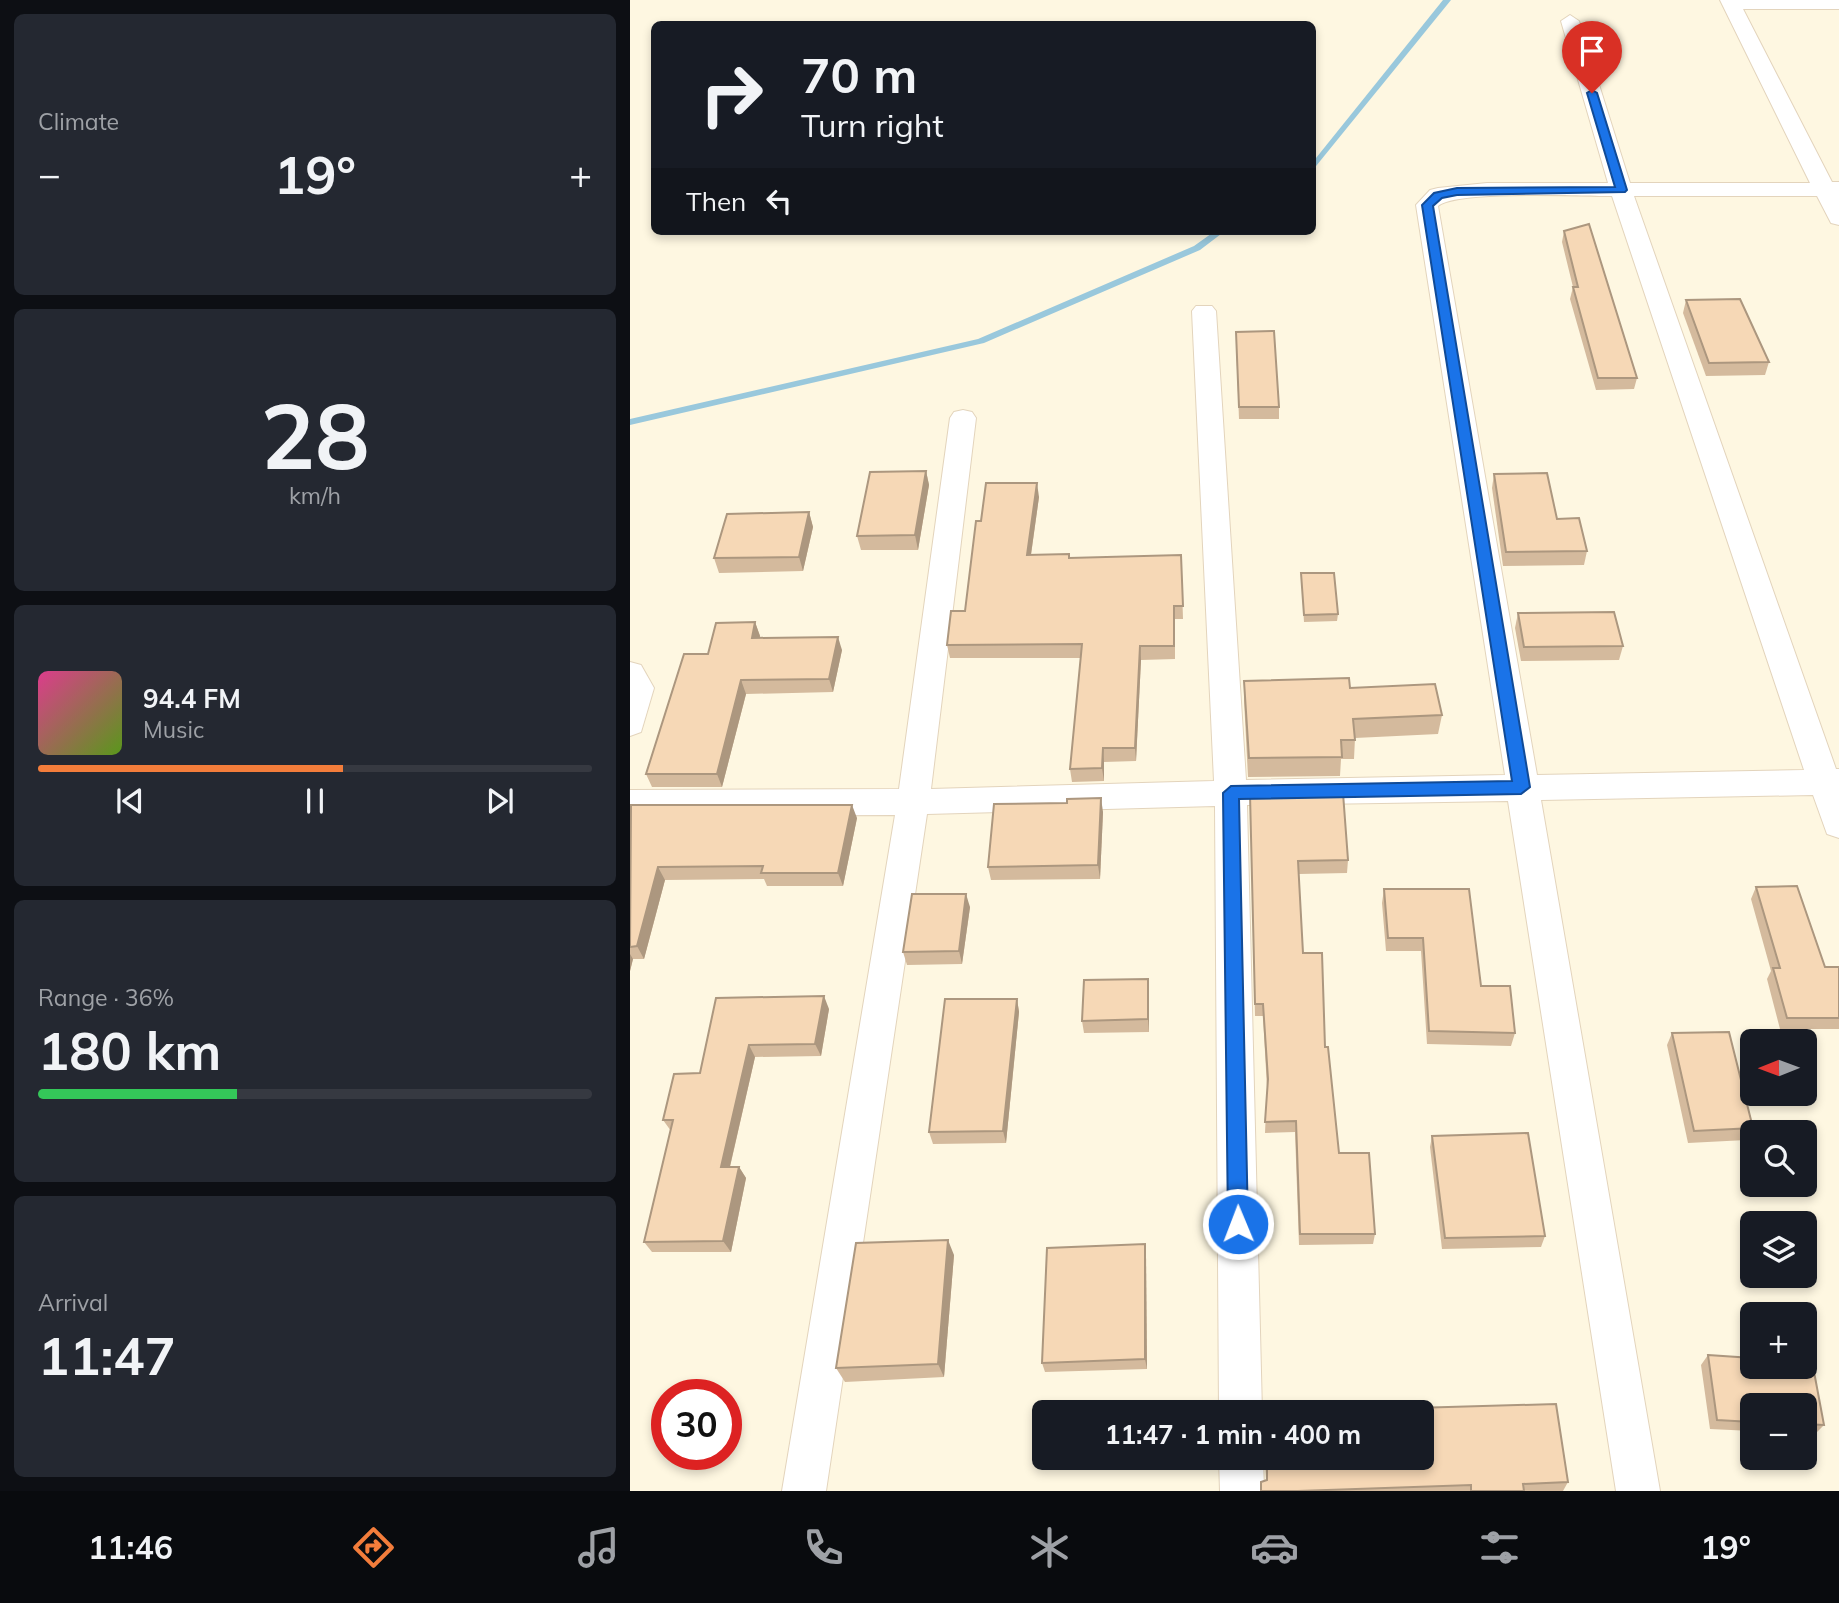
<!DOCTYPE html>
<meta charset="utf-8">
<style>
:root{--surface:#171b24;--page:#242831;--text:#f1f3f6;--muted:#9ea1a6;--line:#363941;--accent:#f37d3b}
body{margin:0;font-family:Mulish,sans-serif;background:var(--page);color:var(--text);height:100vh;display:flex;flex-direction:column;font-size:26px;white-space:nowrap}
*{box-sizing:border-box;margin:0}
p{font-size:23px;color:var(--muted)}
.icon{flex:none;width:38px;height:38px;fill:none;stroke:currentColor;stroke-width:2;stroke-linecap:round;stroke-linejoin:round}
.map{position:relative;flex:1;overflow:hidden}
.details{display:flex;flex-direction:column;gap:14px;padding:14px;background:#0d0f14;width:630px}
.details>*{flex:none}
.top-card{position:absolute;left:21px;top:21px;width:665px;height:214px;border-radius:10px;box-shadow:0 4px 10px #0003;background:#171b24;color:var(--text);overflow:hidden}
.needle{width:46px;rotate:269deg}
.fabs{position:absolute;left:1110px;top:1029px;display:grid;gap:14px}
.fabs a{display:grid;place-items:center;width:77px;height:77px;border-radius:10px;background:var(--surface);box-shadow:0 4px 10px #0003;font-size:35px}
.speed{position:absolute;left:21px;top:1379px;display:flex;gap:14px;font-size:35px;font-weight:700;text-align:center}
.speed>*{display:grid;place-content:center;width:91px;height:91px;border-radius:50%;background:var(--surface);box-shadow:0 4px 10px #0003;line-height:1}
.speed .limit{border:10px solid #d22;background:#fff;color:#111}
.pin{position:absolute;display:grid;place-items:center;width:60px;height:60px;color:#fff;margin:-72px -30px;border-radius:50% 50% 50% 0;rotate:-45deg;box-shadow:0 0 7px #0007}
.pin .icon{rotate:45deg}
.me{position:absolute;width:77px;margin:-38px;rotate:359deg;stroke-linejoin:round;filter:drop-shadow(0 0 5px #0008)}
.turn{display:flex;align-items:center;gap:24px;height:147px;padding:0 35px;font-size:32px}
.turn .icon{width:91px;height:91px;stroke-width:2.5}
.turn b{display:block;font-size:49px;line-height:60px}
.then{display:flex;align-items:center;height:66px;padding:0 35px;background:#0003;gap:14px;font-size:26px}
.big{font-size:52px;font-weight:700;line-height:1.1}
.details .widget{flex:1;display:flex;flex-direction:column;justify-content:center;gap:10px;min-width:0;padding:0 24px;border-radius:10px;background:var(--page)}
.details .dial{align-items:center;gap:0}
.dial b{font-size:91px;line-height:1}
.song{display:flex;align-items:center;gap:21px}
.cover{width:84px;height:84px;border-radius:10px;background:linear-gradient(135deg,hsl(330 70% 55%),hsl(90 70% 35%))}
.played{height:7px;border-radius:4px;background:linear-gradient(90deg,var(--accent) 55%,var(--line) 55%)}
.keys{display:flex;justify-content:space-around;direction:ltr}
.heat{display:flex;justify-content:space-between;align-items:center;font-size:38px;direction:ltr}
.charge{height:10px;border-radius:5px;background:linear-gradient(90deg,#34c759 36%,var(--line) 0)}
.trip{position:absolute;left:402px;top:1400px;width:402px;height:70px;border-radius:10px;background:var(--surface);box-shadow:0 4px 10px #0003;font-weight:700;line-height:70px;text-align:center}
.tabs{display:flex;height:112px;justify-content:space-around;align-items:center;background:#090b0e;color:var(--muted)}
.tabs .icon{width:49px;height:49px}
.tabs .current{color:var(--accent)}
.tabs b{font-size:32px;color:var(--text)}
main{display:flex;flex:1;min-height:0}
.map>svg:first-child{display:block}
</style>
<main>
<section class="details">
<div class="widget"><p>Climate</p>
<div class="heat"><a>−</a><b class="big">19°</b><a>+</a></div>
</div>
<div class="widget dial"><b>28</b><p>km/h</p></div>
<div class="widget">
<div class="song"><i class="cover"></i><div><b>94.4 FM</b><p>Music</p></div></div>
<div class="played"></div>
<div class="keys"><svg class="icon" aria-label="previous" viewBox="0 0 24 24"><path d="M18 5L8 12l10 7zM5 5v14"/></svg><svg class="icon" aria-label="pause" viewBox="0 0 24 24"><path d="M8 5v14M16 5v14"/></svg><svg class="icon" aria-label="next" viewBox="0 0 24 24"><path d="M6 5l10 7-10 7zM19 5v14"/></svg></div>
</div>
<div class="widget"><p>Range · 36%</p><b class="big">180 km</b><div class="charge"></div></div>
<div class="widget"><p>Arrival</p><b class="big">11:47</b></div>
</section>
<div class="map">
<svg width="1209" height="1491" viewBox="0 0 1209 1491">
<rect width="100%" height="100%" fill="#fef7e1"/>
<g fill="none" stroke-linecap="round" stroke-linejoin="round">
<g fill="#99c8dc" fill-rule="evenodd">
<polygon points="813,0 821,0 682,171 682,163"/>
<polygon points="585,231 595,231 570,250 354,343 0,425 0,419 348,339 564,246"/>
</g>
<defs>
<g id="street">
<path d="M1090,0H1209V9H1113L1202,182H1209V225L1201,223L1187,196H1004L1206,769H1209V838L1197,834L1183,795L911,800L1030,1491H986L878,801L617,805L632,1412H589L585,806L297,814L196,1491H152L265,815L0,816V790L269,789L320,418L324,412L333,410L342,412L346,418L301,789L584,781L562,311L566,306H582L586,311L616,780L875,775L786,205L800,190L808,188L857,183H978L931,21L940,15L949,21L1000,183H1180ZM982,196L1174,770L907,775L808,206C826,190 952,196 982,196Z"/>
<polygon points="0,662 11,665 24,688 11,732 0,736"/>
<polygon points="589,1458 633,1458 634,1491 590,1491"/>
</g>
</defs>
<use href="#street" stroke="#e3d4bc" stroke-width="2"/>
<use href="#street" fill="#fff" fill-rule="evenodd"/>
</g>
<g fill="#d4ba9d">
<polygon points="934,231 1007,378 1004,389 966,390 940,299 943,287 932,242"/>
<polygon points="1056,300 1139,362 1135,375 1076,376 1053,313"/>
<polygon points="606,344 649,407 649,419 609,419"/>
<polygon points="296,471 299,485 288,550 231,550 227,536"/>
<polygon points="864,474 957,551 954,565 873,566 862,488"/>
<polygon points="409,497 401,555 440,558 551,555 553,619 545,619 545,659 511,660 506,761 474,762 474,781 442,782 440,769 451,658 320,658 317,645 335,611 351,521"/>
<polygon points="179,512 183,527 173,571 89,573 84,558"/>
<polygon points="671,573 708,614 707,621 674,622"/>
<polygon points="888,613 993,646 989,660 891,661 885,628"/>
<polygon points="125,622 130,636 129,638 212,650 203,692 116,694 92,787 22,787 16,774 78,654"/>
<polygon points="614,681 720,688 812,715 808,734 725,738 724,759 711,759 710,776 618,777 614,700"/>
<polygon points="620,794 718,860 717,873 669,874 673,953 695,1047 709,1153 745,1234 743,1244 669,1245 665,1132 635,1133 637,1088 633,1016 625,1016"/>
<polygon points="0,808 227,818 213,886 137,886 134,879 35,880 14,959 3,959 0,971"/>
<polygon points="473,812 470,879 361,880 358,867"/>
<polygon points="1126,887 1195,967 1209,967 1209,1029 1150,1029 1137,979 1141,971 1121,899"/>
<polygon points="754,889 851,986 885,1033 881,1046 797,1044 791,951 756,951 752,903"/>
<polygon points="340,907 332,964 277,965 273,952"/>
<polygon points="519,991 519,1032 454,1033 452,1021"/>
<polygon points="86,998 199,1009 191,1056 125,1057 100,1167 109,1167 116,1178 101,1252 22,1252 14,1242 41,1131 33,1120 70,1073"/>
<polygon points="387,999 389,1012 376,1143 303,1144 299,1132"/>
<polygon points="1042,1033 1123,1128 1116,1140 1058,1143 1037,1045"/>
<polygon points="802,1136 915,1236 911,1247 812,1249 800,1147"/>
<polygon points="515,1244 516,1255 517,1369 415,1372 412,1363"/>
<polygon points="324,1255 314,1377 215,1382 206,1368"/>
<polygon points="1078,1355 1122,1358 1122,1367 1174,1367 1174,1361 1182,1361 1194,1425 1185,1434 1174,1434 1174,1405 1122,1405 1122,1431 1080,1429 1071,1365"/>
<polygon points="635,1458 793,1458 938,1482 933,1491 630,1491 631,1482 636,1480"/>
</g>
<g fill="#ac977f">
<polygon points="296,471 299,485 288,550 285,535"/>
<polygon points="407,483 409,497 399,568 397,555"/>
<polygon points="179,512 183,527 173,571 169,557"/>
<polygon points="125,622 130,636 126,651 122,638"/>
<polygon points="208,637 212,650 203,692 199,679"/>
<polygon points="510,646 511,660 506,761 505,748"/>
<polygon points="111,680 116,694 92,787 87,774"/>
<polygon points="473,748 474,762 474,781 472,768"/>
<polygon points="471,798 473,812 470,879 468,865"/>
<polygon points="222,805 227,818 213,886 208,873"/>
<polygon points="28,867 35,880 14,959 7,946"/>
<polygon points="336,894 340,907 332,964 329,951"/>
<polygon points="0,954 3,959 0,971"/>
<polygon points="518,979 519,991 519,1032 518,1019"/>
<polygon points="194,996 199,1009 191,1056 185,1044"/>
<polygon points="387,999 389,1012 376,1143 373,1131"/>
<polygon points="119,1045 125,1057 97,1179 91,1167"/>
<polygon points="109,1167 116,1178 101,1252 93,1241"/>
<polygon points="318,1240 324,1255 314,1377 308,1364"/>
<polygon points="515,1244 516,1255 517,1369 515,1359"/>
</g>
<g fill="#f6d8b6" stroke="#ac977f" stroke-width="2">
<polygon points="959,224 1007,378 968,378 943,287 948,287 934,231"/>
<polygon points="1110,299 1139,362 1079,363 1056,300"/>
<polygon points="644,331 649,407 609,407 606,332"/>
<polygon points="296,471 285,535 227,536 240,472"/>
<polygon points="917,473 927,519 949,518 957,551 876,552 864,474"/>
<polygon points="356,483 407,483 397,555 439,554 439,558 551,555 553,606 544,606 544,646 510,646 505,748 473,748 472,768 440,769 452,644 317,645 321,611 335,611 346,521 351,521"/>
<polygon points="179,512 169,557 84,558 97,514"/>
<polygon points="671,573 704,573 708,614 674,615"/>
<polygon points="984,612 993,646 894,647 888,613"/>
<polygon points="125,622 122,638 208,637 199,679 111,680 87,774 16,774 54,654 78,654 86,623"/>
<polygon points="719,678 720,688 805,684 812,715 723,719 725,740 711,740 712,757 619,758 614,681"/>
<polygon points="713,793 718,860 668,861 673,953 692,953 695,1047 698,1047 709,1153 739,1153 745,1234 670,1234 666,1121 635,1122 638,1079 633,1004 625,1004 620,794"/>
<polygon points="471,798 468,865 358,867 364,804 437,803 437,799"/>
<polygon points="1,805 222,805 208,873 131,873 133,866 28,867 7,946 0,947"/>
<polygon points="1167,886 1195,967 1209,967 1209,1018 1157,1018 1143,968 1150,968 1126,887"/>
<polygon points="754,889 839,889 851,986 880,986 885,1033 799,1031 793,938 758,938"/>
<polygon points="282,894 336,894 329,951 273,952"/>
<polygon points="518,979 518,1019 452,1021 454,980"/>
<polygon points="194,996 185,1044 119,1045 91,1167 109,1167 93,1241 14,1242 43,1120 33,1120 44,1074 70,1073 86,998"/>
<polygon points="315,999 387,999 373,1131 299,1132"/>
<polygon points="1099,1032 1123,1128 1064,1131 1042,1033"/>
<polygon points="898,1133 915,1236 815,1238 802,1136"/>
<polygon points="318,1240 308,1364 206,1368 226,1243"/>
<polygon points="515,1244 515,1359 412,1363 417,1248"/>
<polygon points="1078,1355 1122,1358 1122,1367 1174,1367 1174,1361 1182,1361 1194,1425 1174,1424 1174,1405 1122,1405 1122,1422 1087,1420"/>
<polygon points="926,1404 938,1482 893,1484 894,1491 841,1491 841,1485 668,1491 631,1491 631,1482 637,1480 637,1458 793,1458 793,1412 645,1412"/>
</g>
<polygon fill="#1a73e8" stroke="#114b97" stroke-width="2" points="962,90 967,93 997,190 995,192 827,195 812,198 803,206 900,787 891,794 609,799 618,1224 615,1231 608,1234 601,1231 598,1224 593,793 601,786 882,781 792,205 804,193 827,188 985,187 957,93"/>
</svg>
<div class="fabs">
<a><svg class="needle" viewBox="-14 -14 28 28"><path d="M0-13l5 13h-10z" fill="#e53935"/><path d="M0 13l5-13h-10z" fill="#9ea1a6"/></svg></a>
<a><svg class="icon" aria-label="search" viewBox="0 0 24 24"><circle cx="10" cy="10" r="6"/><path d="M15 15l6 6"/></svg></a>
<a><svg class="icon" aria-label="layers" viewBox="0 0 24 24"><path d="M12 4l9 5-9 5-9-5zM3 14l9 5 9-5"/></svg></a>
<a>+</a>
<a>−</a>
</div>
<div class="speed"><div class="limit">30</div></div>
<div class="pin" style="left:962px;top:93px;background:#d93025"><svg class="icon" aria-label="arrive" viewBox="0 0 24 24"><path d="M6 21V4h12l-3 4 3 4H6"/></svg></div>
<svg class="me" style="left:608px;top:1224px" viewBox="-20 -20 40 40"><circle r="17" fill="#1a73e8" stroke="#fff" stroke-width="3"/><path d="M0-11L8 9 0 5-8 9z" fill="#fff"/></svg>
<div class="trip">11:47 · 1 min · 400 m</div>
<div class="top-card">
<div class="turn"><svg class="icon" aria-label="right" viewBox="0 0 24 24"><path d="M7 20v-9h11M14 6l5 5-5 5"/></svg><div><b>70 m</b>Turn right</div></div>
<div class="then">Then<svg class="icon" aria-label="left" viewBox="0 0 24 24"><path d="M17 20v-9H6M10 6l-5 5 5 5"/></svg></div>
</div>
</div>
</main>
<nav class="tabs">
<b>11:46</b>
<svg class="icon current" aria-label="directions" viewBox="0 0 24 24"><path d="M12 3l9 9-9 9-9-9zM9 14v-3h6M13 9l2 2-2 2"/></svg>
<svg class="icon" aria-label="music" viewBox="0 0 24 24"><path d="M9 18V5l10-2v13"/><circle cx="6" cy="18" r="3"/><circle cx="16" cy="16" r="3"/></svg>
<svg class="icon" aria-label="phone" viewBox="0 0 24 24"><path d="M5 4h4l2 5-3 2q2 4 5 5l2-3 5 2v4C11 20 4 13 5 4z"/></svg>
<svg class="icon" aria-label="climate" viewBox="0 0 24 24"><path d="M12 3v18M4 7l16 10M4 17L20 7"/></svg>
<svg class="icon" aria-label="car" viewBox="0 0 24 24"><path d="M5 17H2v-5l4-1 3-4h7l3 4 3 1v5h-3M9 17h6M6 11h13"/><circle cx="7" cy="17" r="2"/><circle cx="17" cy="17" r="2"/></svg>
<svg class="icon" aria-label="filters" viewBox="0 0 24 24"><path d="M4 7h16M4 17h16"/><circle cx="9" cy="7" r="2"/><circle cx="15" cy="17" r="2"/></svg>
<b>19°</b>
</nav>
